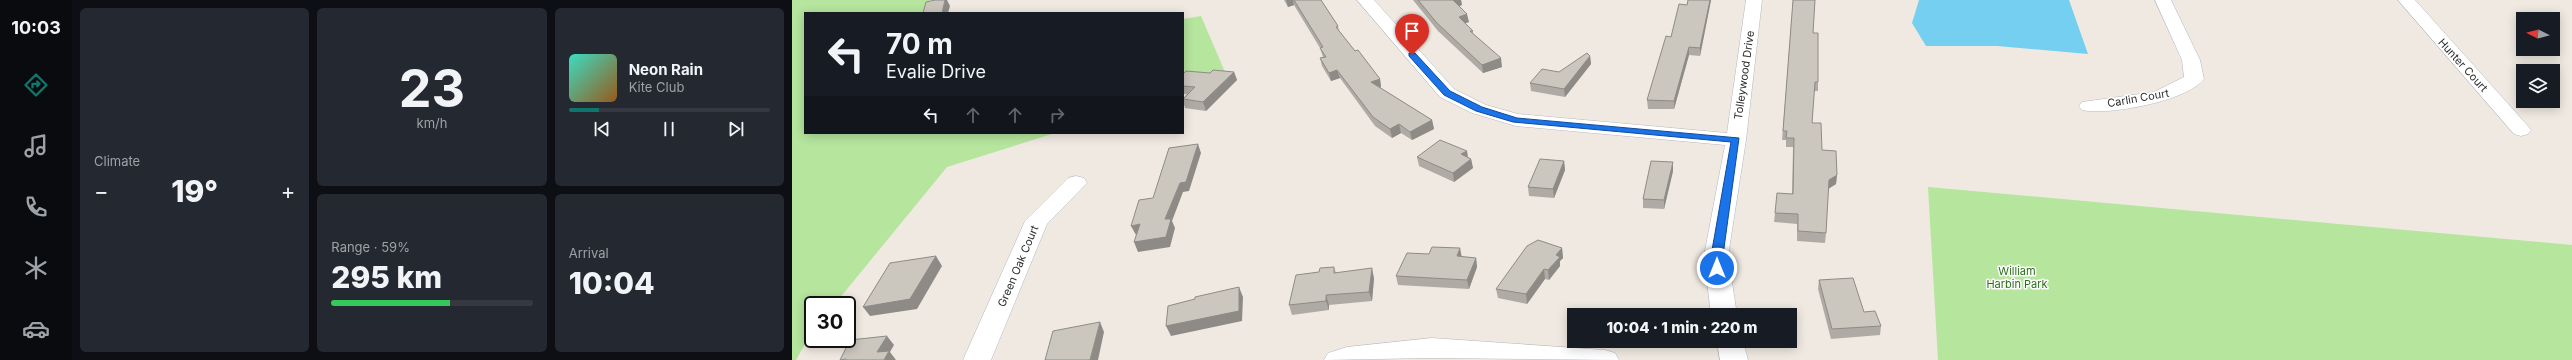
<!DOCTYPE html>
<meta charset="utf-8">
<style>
:root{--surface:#171b24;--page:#242831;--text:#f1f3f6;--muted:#9ea1a6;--line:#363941;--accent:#0f766e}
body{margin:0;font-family:Inter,sans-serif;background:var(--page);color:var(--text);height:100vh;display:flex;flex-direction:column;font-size:15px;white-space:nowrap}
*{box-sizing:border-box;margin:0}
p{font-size:13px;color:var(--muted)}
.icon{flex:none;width:22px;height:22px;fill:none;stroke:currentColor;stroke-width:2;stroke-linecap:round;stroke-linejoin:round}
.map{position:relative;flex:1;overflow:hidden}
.panel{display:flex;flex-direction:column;gap:8px;padding:8px;background:#0d0f14;width:720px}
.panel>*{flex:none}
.hud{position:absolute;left:12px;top:12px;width:380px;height:122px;border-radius:0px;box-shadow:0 2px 10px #0003;background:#171b24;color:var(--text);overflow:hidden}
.needle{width:26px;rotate:276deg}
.controls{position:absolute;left:1724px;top:12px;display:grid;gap:8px}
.controls a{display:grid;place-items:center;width:44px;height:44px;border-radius:0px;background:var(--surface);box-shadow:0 2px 10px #0003;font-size:20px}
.speed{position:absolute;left:12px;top:296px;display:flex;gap:8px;font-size:20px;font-weight:700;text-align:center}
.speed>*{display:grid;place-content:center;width:52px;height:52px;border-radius:50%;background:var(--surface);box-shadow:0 2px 10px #0003;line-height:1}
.speed .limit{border:2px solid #111;border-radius:6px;background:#fff;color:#111}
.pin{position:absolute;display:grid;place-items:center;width:34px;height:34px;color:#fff;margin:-41px -17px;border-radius:50% 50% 50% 0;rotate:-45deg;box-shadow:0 0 4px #0007}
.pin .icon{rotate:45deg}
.me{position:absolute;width:44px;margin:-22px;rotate:0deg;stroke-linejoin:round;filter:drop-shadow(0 0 3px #0008)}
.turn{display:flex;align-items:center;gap:14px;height:84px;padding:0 16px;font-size:18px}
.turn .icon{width:52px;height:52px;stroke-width:2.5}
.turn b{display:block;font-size:28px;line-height:34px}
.lanes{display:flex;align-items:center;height:38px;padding:0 16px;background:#0003;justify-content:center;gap:20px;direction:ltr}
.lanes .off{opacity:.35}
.big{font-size:30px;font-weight:800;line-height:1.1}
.panel .widget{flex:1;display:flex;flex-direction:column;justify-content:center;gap:6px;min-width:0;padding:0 14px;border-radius:6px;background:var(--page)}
.panel .dial{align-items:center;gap:0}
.dial b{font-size:52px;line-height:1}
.song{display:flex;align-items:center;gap:12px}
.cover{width:48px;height:48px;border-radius:6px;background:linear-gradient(135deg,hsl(170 70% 55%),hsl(30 70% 35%))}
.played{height:4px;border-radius:2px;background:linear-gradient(90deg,var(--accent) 15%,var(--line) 15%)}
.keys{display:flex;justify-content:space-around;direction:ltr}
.heat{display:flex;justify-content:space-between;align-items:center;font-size:22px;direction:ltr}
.charge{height:6px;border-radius:3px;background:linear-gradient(90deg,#34c759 59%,var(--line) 0)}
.panel .tiles{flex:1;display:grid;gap:8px;grid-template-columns:repeat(3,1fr)}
.widget:first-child{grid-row:span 2}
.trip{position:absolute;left:775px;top:308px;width:230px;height:40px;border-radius:0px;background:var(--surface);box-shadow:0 2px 10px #0003;font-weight:800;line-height:40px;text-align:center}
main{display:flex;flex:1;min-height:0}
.tabs{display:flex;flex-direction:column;width:72px;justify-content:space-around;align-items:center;background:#090b0e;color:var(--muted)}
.tabs .icon{width:28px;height:28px}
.tabs .selected{color:var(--accent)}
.tabs b{font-size:18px;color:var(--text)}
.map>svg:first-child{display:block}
</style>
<main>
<nav class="tabs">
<b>10:03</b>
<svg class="icon selected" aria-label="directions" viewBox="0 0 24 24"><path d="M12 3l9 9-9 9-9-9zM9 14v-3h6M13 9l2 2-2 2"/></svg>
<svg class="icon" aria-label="music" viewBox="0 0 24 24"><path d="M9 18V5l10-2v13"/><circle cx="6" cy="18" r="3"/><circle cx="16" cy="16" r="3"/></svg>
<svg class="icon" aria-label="phone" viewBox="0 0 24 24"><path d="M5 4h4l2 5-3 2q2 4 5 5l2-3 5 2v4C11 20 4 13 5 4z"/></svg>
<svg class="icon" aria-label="climate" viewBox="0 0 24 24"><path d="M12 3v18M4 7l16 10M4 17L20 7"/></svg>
<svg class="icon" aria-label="car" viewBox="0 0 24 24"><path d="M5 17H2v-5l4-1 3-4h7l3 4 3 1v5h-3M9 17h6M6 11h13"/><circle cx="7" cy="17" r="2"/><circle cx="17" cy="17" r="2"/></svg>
</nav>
<section class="panel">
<div class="tiles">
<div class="widget"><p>Climate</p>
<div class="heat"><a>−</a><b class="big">19°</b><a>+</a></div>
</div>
<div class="widget dial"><b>23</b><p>km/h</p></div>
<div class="widget">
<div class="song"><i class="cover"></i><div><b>Neon Rain</b><p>Kite Club</p></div></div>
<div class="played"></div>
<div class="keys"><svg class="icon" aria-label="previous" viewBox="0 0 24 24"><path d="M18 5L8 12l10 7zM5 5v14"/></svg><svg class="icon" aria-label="pause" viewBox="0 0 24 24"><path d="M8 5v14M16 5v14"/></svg><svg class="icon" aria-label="next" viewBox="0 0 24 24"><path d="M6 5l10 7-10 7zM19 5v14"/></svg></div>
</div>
<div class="widget"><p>Range · 59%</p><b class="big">295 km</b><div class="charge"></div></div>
<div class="widget"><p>Arrival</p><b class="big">10:04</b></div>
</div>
</section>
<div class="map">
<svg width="1780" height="360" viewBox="0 0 1780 360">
<rect width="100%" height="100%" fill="#efe9e1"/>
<g fill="#b6e59e">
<polygon points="0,0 138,0 136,13 13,13 13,133 263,133 155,167 42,305 21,305 21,330 4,360 0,360"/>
<polygon points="409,16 436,79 391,93 391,19"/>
<polygon points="1136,187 1780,245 1780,360 1146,360"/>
</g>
<polygon fill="#75cff0" points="1127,0 1277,0 1296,54 1205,46 1134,46 1120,23"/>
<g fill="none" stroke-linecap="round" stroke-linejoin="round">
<defs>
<g id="minor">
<polygon points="565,0 582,0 662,89 694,105 726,114 935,133 954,0 970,0 954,140 936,256 945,315 919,315 912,256 933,145 724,126 680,113 648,97"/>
<path d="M1363,0H1379L1408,60L1412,79C1396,101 1315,116 1290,110L1287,106L1290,102L1362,92L1392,77L1390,60Z"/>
<polygon points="1606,0 1623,0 1736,126 1739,130 1736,134 1729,136 1722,134"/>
<polygon points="284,176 292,178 295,183 255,224 199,360 171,360 233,221 276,178"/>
<polygon points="640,338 813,350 823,353 827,360 640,358 532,360 536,353 555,347"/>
<polygon points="925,341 951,341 956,360 928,360"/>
</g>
</defs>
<use href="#minor" stroke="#b4b7c1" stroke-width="1"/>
<use href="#minor" fill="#fff" fill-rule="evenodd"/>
</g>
<g fill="#afaba4">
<polygon points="492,0 529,0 546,26 547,31 563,51 588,79 589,87 588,88 640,120 642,129 620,140 609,133 600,138 583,126 548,78 539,81 530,66 528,58 531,57 528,48 502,5 496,7"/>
<polygon points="621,0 669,0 670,5 667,6 677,22 673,23 681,31 681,34 710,67 691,73 646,31"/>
<polygon points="896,0 919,0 908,56 897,55 882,109 856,109 855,100 879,37 895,5"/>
<polygon points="1001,0 1021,33 1026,82 1026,91 1022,91 1020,123 1030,150 1045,175 1044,184 1036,189 1034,233 1033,243 1005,241 1005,224 982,222 983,213 1000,194 1001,147 994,147 994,140 990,140"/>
<polygon points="798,56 799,64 773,97 739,91 738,83 767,72"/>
<polygon points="442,72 445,80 414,111 393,108 391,101 391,99 395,94 391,94 391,74"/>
<polygon points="675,151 676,158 679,159 681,168 662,182 627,166 625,157"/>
<polygon points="772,161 773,170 762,198 737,196 736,187"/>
<polygon points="881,171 872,209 851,208 851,199"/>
<polygon points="770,248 771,258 768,261 768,266 757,280 753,279 735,304 706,298 704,289"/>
<polygon points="670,257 684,258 685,267 677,289 606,285 604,276"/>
<polygon points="542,267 544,273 582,278 580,301 537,305 537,310 500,315 497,305 527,272"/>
<polygon points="1027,280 1072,312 1089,326 1088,335 1039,339 1026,289"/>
</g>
<g fill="#8e8b86">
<polygon points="153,0 155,0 158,6 156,13 150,13"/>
<polygon points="494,0 501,0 502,5 496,7"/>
<polygon points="661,0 669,0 670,5 662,8"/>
<polygon points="918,0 919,0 908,56 908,48"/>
<polygon points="675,14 677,22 668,25 667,17"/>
<polygon points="897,47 897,55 882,109 882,101"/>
<polygon points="798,56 799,64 773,97 772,89"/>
<polygon points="709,58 710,67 691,73 690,65"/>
<polygon points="545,70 548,78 539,81 537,73"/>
<polygon points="442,72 445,80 414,111 411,102"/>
<polygon points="588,79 589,87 581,90 579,82"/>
<polygon points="640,120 642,129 620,140 618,132"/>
<polygon points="607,124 609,133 600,138 598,129"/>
<polygon points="406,144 409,153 397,191 391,192 380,221 383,228 378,247 346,252 342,242 373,219 388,183"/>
<polygon points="675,151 676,160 669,154"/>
<polygon points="679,159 681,168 662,182 661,173"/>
<polygon points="772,161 773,170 762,198 761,189"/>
<polygon points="881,162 881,171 872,209 872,200"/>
<polygon points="1045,175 1044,184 1036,189 1037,180"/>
<polygon points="348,224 352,234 344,235 339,226"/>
<polygon points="668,248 670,258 665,256"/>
<polygon points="770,248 771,258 768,261 768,266 757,280 756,270 764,255"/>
<polygon points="144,256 150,266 125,309 78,316 71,307"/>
<polygon points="684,258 685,267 677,289 675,280"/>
<polygon points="580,268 582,278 580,301 577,292"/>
<polygon points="752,269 753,279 735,304 734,294"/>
<polygon points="447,287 451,297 450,321 379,336 374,326"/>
<polygon points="534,295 537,305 537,310 534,301"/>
<polygon points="308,322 312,332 306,360 298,360"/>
<polygon points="95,336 102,345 98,352 104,360 90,360 85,352"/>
</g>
<g fill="#cbc7bf" stroke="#8e8b86">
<polygon points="143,0 153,0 150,13 131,13 134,2"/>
<polygon points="502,0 529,0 546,26 544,27 563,51 566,50 588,79 579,82 640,120 618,132 607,124 598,129 581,117 545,70 537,73 528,58 534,57 528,48 531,47"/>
<polygon points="626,0 661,0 675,14 667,17 681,31 678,31 709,58 690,65 645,23"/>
<polygon points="896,0 918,0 908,48 897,47 882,101 855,100 874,36 879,37 887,4 895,5"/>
<polygon points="1001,0 1023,0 1021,33 1026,33 1026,82 1023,82 1020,123 1029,123 1030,150 1044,151 1045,175 1037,180 1034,233 1006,231 1006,214 983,213 985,193 1001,194 1002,138 994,138 995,131 991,131"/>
<polygon points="795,53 798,56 772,89 738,83 750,69 767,72"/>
<polygon points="421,70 442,72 411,102 391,99 403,87 391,86 391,74 394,71 418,73"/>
<polygon points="648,140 675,151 669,154 679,159 661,173 625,157"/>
<polygon points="406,144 394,182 388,183 373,219 379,219 374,237 342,242 348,224 339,226 347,200 361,198 377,148"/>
<polygon points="748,159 772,161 761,189 736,187"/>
<polygon points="859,161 881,162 872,200 851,199"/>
<polygon points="746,240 770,248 764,255 768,257 756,270 752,269 734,294 704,289 735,246"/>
<polygon points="640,247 668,248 665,256 684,258 675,280 604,276 615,253 637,254"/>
<polygon points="144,256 118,299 71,307 98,263"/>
<polygon points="542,267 542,273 580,268 577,292 534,295 534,301 497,305 504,275 527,272 528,268"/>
<polygon points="1061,278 1072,312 1083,311 1089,326 1040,329 1027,280"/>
<polygon points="447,287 447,311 374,326 376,306 403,299 403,297"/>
<polygon points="308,322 298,360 253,360 261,331"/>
<polygon points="95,336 85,352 97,351 92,360 54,360 54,359 48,360 58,340"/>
</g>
<polygon fill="#1a73e8" stroke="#114b97" points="617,53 623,53 658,91 690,107 725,118 947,138 929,270 921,270 919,256 939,142 721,122 684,111 652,95 617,56"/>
<g text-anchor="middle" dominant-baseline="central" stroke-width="3" stroke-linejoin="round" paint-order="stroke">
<g font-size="11" fill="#2e2e2e" stroke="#fff">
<text transform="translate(1671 65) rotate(48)">Hunter Court</text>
<text transform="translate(952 75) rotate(-82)">Tolleywood Drive</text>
<text transform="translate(1346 98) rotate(-10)">Carlin Court</text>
<text transform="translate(226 266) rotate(-67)">Green Oak Court</text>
</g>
<g font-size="11" fill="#2c6e1b" stroke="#fff">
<text x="1225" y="271">William<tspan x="1225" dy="13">Harbin Park</tspan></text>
</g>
</g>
</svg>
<div class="controls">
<a><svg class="needle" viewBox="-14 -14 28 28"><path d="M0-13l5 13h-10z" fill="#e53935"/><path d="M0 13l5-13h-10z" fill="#9ea1a6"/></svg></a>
<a><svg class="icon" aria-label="layers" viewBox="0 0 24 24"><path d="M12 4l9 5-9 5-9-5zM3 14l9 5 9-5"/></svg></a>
</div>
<div class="speed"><div class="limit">30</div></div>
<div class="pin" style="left:620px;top:55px;background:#d93025"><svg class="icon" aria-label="arrive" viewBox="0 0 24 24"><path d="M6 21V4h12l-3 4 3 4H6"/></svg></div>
<svg class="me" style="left:925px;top:268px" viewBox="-20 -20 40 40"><circle r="17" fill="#1a73e8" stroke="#fff" stroke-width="3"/><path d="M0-11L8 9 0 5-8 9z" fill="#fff"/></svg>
<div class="trip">10:04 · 1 min · 220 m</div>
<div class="hud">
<div class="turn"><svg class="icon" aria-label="left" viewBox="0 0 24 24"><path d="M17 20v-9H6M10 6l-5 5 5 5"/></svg><div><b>70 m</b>Evalie Drive</div></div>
<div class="lanes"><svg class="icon" aria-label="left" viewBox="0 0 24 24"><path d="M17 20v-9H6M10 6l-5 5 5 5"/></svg><svg class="icon off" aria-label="ahead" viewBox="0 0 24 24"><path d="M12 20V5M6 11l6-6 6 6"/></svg><svg class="icon off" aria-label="ahead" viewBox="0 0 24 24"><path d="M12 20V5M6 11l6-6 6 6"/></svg><svg class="icon off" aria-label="right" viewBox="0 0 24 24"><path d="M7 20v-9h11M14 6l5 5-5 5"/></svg></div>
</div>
</div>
</main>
